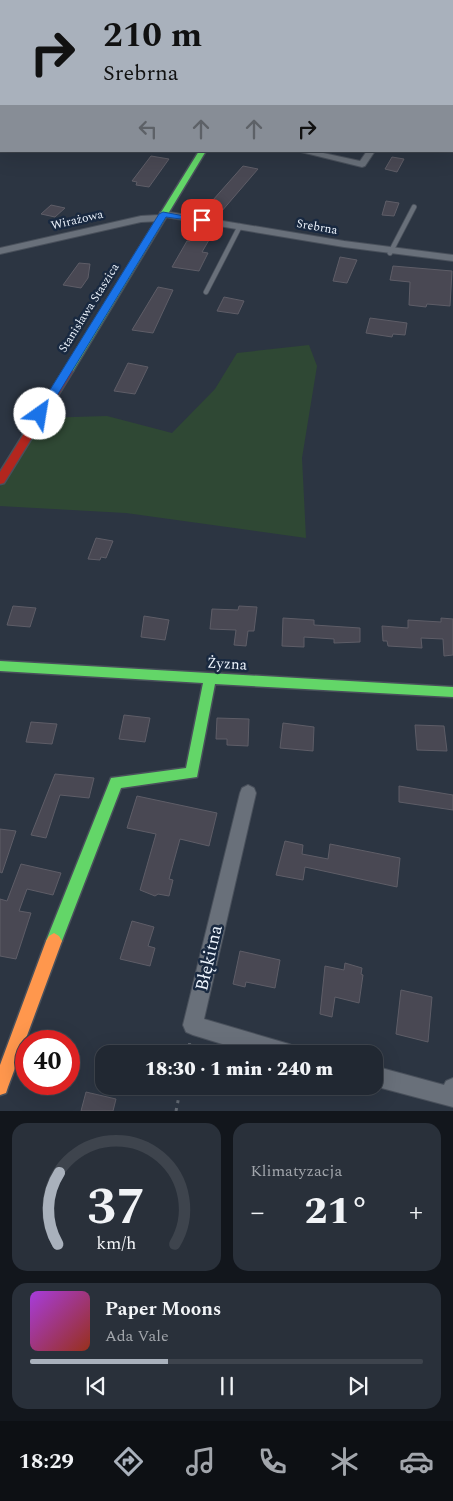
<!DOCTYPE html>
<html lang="pl">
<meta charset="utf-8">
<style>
:root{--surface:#212832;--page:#29303a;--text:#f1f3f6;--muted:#a2a6ac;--line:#3e444d;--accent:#a9b1bc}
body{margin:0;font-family:Spectral,serif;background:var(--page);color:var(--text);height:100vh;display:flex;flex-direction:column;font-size:19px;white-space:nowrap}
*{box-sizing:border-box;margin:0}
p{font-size:16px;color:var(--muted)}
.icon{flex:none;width:28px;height:28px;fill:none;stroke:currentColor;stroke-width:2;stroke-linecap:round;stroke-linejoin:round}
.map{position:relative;height:1111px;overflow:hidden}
.panel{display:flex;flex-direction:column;gap:12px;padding:12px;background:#12161c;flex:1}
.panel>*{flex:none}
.hud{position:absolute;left:0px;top:0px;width:454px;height:152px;box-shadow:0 5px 20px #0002,0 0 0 1px var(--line);background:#a9b1bc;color:#111;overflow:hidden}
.speed{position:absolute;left:15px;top:1030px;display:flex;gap:10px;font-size:25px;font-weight:700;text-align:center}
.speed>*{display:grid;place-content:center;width:65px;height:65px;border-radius:50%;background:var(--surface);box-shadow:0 5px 20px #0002,0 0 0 1px var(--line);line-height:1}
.speed .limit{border:8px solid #d22;background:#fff;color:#111}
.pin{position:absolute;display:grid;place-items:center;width:42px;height:42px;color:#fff;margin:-21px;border-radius:10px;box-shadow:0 2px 8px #0006}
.me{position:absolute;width:55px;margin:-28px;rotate:32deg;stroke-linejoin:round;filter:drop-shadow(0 0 4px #0008)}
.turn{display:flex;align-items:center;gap:18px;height:105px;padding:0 20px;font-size:22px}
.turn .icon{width:65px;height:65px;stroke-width:2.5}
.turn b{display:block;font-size:35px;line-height:42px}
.lanes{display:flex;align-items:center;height:48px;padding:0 20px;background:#0003;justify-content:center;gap:25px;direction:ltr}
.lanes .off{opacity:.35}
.big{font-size:38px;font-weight:800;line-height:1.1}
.panel .tile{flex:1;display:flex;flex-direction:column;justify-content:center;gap:8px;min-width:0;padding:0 18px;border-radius:15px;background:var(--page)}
.panel .dial{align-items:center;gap:0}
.dial svg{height:130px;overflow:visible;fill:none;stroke:var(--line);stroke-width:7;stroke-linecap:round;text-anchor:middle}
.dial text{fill:var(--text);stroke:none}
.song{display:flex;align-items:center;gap:15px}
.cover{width:60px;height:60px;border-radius:8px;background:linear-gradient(135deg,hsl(280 70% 55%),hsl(10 70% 35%))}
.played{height:5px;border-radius:2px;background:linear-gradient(90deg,var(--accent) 35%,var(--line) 35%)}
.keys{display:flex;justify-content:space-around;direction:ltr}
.heat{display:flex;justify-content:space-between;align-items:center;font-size:28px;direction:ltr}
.panel .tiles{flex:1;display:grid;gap:12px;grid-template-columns:1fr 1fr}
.tile:last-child{grid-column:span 2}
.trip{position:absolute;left:95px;top:1045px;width:288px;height:50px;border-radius:15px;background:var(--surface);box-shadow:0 5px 20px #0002,0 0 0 1px var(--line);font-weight:800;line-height:50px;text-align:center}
.dock{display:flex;height:80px;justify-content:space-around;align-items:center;background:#0d1014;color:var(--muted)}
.dock .icon{width:35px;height:35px}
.dock .on{color:var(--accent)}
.dock b{font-size:22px;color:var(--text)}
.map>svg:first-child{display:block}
</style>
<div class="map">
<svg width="453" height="1111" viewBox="0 0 453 1111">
<rect width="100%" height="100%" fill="#2c3542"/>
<polygon fill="#2f4834" points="309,345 317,366 302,458 306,538 126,513 0,506 0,487 41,418 107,416 172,433 215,389 237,353"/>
<g fill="#494853" stroke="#5e5d67">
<polygon points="151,156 169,159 149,187 136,185 137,182 132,181"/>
<polygon points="392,157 404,159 397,172 385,169"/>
<polygon points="243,166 258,169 221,212 205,209"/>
<polygon points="386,201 399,203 394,216 382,215"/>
<polygon points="51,205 65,208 55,217 41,214"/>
<polygon points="193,237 209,240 202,252 208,253 199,271 172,267 187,241 190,241"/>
<polygon points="340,257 357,260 347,283 333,281"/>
<polygon points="79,263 90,264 88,278 81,288 63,285"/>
<polygon points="393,266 452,271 450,306 427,304 426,307 409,305 410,282 390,280"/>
<polygon points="158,287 173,290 153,333 132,330"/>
<polygon points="224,297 244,301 238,314 217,311"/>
<polygon points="370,318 407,323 405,335 393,334 392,337 366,333"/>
<polygon points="128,363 148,367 135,394 114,391"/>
<polygon points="96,538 113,541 106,558 101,557 100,560 88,559"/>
<polygon points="13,606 36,608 30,627 7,625"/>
<polygon points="239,606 257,607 254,631 248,631 246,646 234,645 236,630 210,629 212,609 238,610"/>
<polygon points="144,616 169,620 165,640 141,637"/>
<polygon points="283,618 314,620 314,625 360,628 360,642 334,643 334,639 304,637 304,647 282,646"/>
<polygon points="441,618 453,619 453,655 444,656 443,639 421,638 422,648 388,646 387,641 383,641 382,626 408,628 408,620 441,622"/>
<polygon points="124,715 150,718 145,742 119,739"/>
<polygon points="217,718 249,719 248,746 227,745 227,739 216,739"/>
<polygon points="31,722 57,724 52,744 26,742"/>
<polygon points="283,723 314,727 313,751 280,748"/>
<polygon points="415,725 444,726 447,751 417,750"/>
<polygon points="55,774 94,778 89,798 60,795 46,838 31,835"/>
<polygon points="399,786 453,795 453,810 399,802"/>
<polygon points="137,796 217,813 209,846 180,839 169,879 173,880 169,896 158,894 155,896 140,890 156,834 127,828"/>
<polygon points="0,829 16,831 2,873 0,872"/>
<polygon points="285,841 303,845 302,854 328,859 330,844 400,858 397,887 305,867 303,880 276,875"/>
<polygon points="21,864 61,873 53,895 27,889 19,911 31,913 16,959 0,956 0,899 7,901"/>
<polygon points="132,921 154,927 148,946 155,948 150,966 120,959"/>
<polygon points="240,951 280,960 275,988 246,982 245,987 233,984"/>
<polygon points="345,963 362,968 361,974 363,975 359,1003 335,997 332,1017 320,1014 325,966 344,970"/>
<polygon points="401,990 432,997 428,1042 396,1034"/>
<polygon points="86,1092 116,1099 113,1111 81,1111"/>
</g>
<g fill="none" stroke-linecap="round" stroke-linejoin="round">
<defs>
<g id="lane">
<polyline points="390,253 414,207"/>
<polyline points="206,292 240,226"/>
</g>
<g id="street">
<rect x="452" y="70" width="1" height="5"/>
<polygon points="297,151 314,151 360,161 367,151 375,151 365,166 362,167"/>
<polygon points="163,211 344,241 453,255 453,261 344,247 165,217 161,221 141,222 0,254 0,248 141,216 159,215 160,212"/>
<polygon points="248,785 254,788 256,793 204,1019 289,1044 296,1047 299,1054 255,1054 193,1035 186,1032 183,1025 240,793 242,788"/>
<polygon points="374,1066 444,1085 446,1081 453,1078 453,1107 374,1086"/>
</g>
<g id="fast">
<rect x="0" y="49" width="1" height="4"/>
<polygon points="199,151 206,151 73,371 71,373 65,373 63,371"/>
<polygon points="0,661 453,687 453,697 215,684 197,777 121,788 62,941 59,946 54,949 49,946 46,941 111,778 186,768 203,683 0,671"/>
</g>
<polygon id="slow" points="54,933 59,936 62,941 8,1087 6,1093 0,1095 0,1065 46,941 49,936"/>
<polygon id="jam" points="68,368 73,371 4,483 0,484 0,472 63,371"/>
</defs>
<use href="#lane" stroke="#49505b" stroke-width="6"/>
<use href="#street" stroke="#49505b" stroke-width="2"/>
<use href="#fast" stroke="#49505b" stroke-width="3"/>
<use href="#slow" stroke="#49505b" stroke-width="3"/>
<use href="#jam" stroke="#49505b" stroke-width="3"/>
<g stroke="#646b74" stroke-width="3" stroke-dasharray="3 5" stroke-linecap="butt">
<polyline points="188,1054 190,1041"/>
<polyline points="176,1111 181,1086"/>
</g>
<use href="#lane" stroke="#69707a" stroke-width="4.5"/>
<use href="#street" fill="#69707a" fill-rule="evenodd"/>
<use href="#fast" fill="#63d668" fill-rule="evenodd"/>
<use href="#slow" fill="#ff974d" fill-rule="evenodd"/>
<use href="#jam" fill="#b3261e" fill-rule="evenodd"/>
</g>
<polygon fill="#1a73e8" stroke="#114b97" points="163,212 206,220 202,222 166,217 44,417 37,417 35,414 159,214"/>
<g text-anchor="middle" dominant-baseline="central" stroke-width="5" stroke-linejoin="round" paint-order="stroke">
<g font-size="12" fill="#edf4fd" stroke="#192940">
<text transform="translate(77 220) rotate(-13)">Wirażowa</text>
<text transform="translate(317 227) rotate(10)">Srebrna</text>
<text transform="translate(89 308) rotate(-58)">Stanisława Staszica</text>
</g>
<g font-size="15" fill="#edf4fd" stroke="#192940">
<text transform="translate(227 664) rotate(3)">Żyzna</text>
</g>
<g font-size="18" fill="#edf4fd" stroke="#192940">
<text transform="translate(209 958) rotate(-77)">Błękitna</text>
</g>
</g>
</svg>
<div class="speed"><div class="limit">40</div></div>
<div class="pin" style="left:202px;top:220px;background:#d93025"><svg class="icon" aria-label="arrive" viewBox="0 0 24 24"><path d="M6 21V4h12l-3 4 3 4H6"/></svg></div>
<svg class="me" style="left:40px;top:414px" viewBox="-20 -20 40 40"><circle r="19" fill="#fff"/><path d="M0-13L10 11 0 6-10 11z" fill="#1a73e8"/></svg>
<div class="trip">18:30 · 1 min · 240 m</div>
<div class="hud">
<div class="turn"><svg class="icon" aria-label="right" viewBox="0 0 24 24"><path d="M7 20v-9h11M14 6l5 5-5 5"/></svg><div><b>210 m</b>Srebrna</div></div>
<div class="lanes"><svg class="icon off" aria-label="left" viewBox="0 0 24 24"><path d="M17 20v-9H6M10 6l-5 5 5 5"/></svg><svg class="icon off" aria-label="ahead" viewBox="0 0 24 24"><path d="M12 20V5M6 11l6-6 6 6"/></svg><svg class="icon off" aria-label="ahead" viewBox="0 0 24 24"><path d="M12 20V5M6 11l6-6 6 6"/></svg><svg class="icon" aria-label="right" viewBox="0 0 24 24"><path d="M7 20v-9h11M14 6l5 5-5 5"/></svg></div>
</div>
</div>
<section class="panel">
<div class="tiles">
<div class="tile dial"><svg viewBox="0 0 100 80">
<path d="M14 69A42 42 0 1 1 86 69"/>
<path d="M14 69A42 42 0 0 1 15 25" stroke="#a9b1bc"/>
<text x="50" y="56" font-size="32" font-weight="700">37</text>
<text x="50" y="72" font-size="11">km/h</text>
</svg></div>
<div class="tile"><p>Klimatyzacja</p>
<div class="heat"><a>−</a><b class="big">21°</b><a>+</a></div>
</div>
<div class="tile">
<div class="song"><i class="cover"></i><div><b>Paper Moons</b><p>Ada Vale</p></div></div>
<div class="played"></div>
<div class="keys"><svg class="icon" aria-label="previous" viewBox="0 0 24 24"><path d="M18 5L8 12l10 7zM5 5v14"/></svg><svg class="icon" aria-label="pause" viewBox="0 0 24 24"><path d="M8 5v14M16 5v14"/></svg><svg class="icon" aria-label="next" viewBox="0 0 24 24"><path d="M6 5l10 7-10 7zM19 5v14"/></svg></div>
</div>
</div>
</section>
<nav class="dock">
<b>18:29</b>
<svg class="icon on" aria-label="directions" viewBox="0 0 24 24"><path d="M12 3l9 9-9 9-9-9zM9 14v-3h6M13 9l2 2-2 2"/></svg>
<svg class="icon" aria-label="music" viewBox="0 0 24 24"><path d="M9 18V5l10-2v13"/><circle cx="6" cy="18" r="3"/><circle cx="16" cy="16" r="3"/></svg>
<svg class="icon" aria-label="phone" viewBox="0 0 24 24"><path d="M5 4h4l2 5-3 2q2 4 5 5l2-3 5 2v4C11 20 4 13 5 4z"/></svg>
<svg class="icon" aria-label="climate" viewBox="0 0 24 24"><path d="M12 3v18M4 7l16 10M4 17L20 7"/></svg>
<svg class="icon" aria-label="car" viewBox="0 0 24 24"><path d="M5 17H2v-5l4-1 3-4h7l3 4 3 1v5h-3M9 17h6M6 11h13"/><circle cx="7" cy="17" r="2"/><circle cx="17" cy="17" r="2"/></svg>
</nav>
